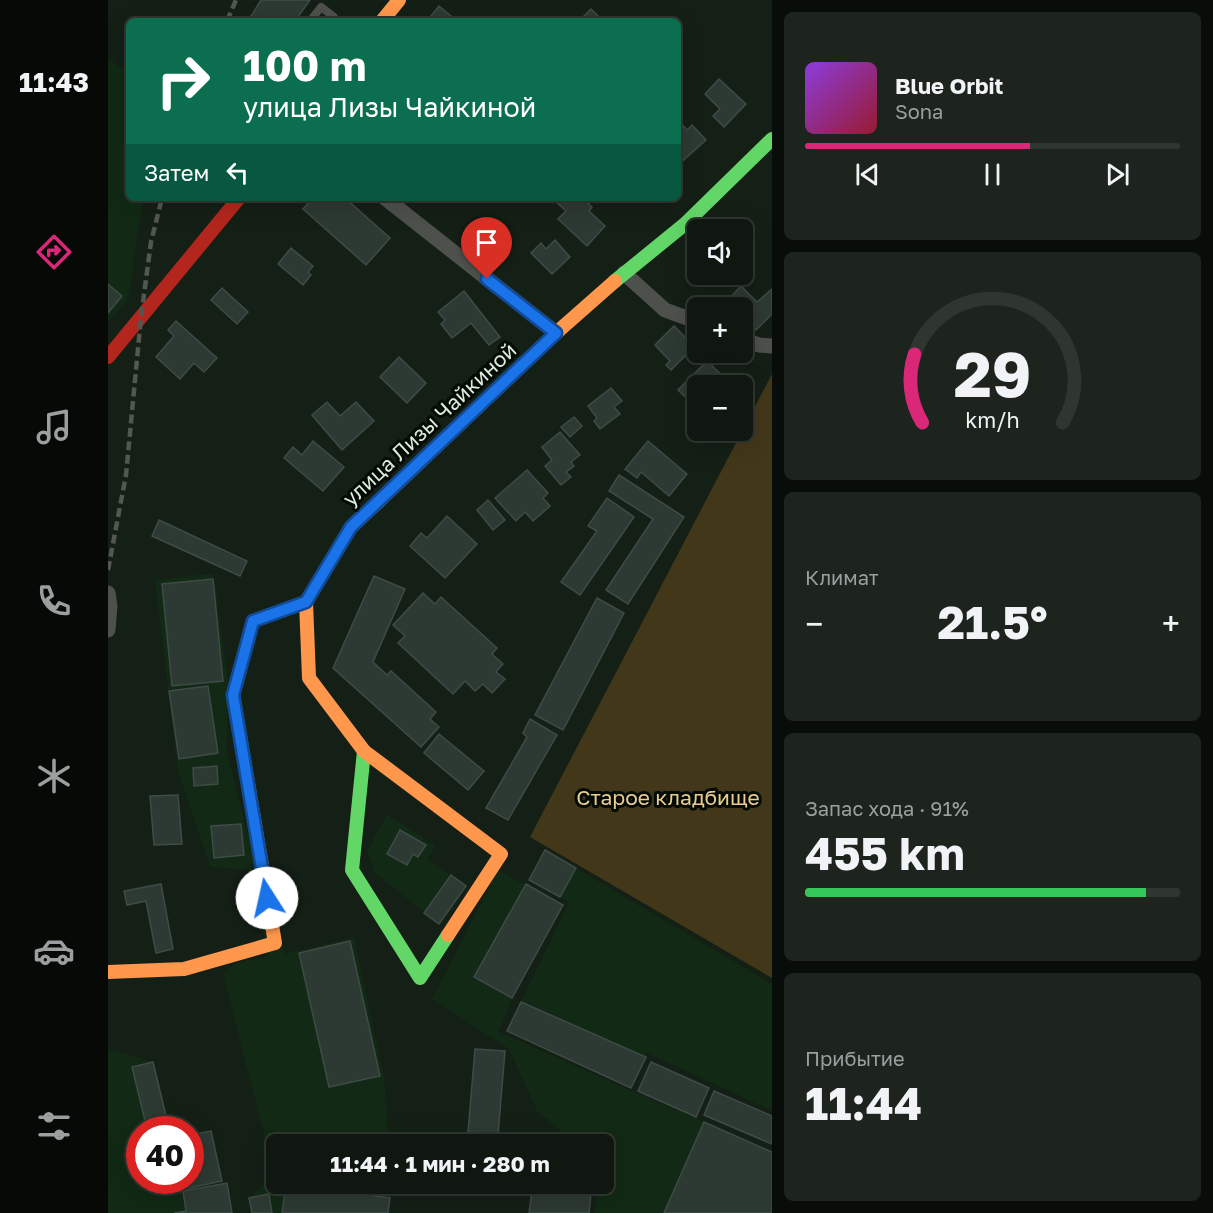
<!DOCTYPE html>
<html lang="ru">
<meta charset="utf-8">
<style>
:root{--surface:#0f1710;--page:#1d241e;--text:#f1f3f6;--muted:#9b9f9f;--line:#2f3630;--accent:#db2777}
body{margin:0;font-family:"Golos Text",sans-serif;background:var(--page);color:var(--text);height:100vh;display:flex;flex-direction:column;font-size:22px;white-space:nowrap}
*{box-sizing:border-box;margin:0}
p{font-size:20px;color:var(--muted)}
.icon{flex:none;width:33px;height:33px;fill:none;stroke:currentColor;stroke-width:2;stroke-linecap:round;stroke-linejoin:round}
.map{position:relative;flex:1;overflow:hidden}
.side{display:flex;flex-direction:column;gap:12px;padding:12px;background:#080d09;width:441px}
.side>*{flex:none}
.top-card{position:absolute;left:18px;top:18px;width:555px;height:183px;border-radius:9px;box-shadow:0 6px 24px #0002,0 0 0 2px var(--line);background:#0b6e4f;color:#fff;overflow:hidden}
.controls{position:absolute;left:579px;top:219px;display:grid;gap:12px}
.controls a{display:grid;place-items:center;width:66px;height:66px;border-radius:9px;background:var(--surface);box-shadow:0 6px 24px #0002,0 0 0 2px var(--line);font-size:30px}
.speed{position:absolute;left:18px;top:1116px;display:flex;gap:12px;font-size:30px;font-weight:700;text-align:center}
.speed>*{display:grid;place-content:center;width:78px;height:78px;border-radius:50%;background:var(--surface);box-shadow:0 6px 24px #0002,0 0 0 2px var(--line);line-height:1}
.speed .limit{border:9px solid #d22;background:#fff;color:#111}
.pin{position:absolute;display:grid;place-items:center;width:51px;height:51px;color:#fff;margin:-62px -26px;border-radius:50% 50% 50% 0;rotate:-45deg;box-shadow:0 0 6px #0007}
.pin .icon{rotate:45deg}
.me{position:absolute;width:66px;margin:-33px;rotate:350deg;stroke-linejoin:round;filter:drop-shadow(0 0 4px #0008)}
.turn{display:flex;align-items:center;gap:21px;height:126px;padding:0 18px;font-size:27px}
.turn .icon{width:78px;height:78px;stroke-width:2.5}
.turn b{display:block;font-size:42px;line-height:51px}
.then{display:flex;align-items:center;height:57px;padding:0 18px;background:#0003;gap:12px;font-size:22px}
.big{font-size:45px;font-weight:700;line-height:1.1}
.side .card{flex:1;display:flex;flex-direction:column;justify-content:center;gap:9px;min-width:0;padding:0 21px;border-radius:9px;background:var(--page)}
.side .dial{align-items:center;gap:0}
.dial svg{height:156px;overflow:visible;fill:none;stroke:var(--line);stroke-width:7;stroke-linecap:round;text-anchor:middle}
.dial text{fill:var(--text);stroke:none}
.song{display:flex;align-items:center;gap:18px}
.cover{width:72px;height:72px;border-radius:9px;background:linear-gradient(135deg,hsl(270 70% 55%),hsl(350 70% 35%))}
.played{height:6px;border-radius:3px;background:linear-gradient(90deg,var(--accent) 60%,var(--line) 60%)}
.keys{display:flex;justify-content:space-around;direction:ltr}
.heat{display:flex;justify-content:space-between;align-items:center;font-size:33px;direction:ltr}
.charge{height:9px;border-radius:4px;background:linear-gradient(90deg,#34c759 91%,var(--line) 0)}
.trip{position:absolute;left:158px;top:1134px;width:348px;height:60px;border-radius:9px;background:var(--surface);box-shadow:0 6px 24px #0002,0 0 0 2px var(--line);font-weight:700;line-height:60px;text-align:center}
main{display:flex;flex:1;min-height:0}
.tab-bar{display:flex;flex-direction:column;width:108px;justify-content:space-around;align-items:center;background:#060906;color:var(--muted)}
.tab-bar .icon{width:42px;height:42px}
.tab-bar .selected{color:var(--accent)}
.tab-bar b{font-size:27px;color:var(--text)}
.map>svg:first-child{display:block}
</style>
<main>
<nav class="tab-bar">
<b>11:43</b>
<svg class="icon selected" aria-label="directions" viewBox="0 0 24 24"><path d="M12 3l9 9-9 9-9-9zM9 14v-3h6M13 9l2 2-2 2"/></svg>
<svg class="icon" aria-label="music" viewBox="0 0 24 24"><path d="M9 18V5l10-2v13"/><circle cx="6" cy="18" r="3"/><circle cx="16" cy="16" r="3"/></svg>
<svg class="icon" aria-label="phone" viewBox="0 0 24 24"><path d="M5 4h4l2 5-3 2q2 4 5 5l2-3 5 2v4C11 20 4 13 5 4z"/></svg>
<svg class="icon" aria-label="climate" viewBox="0 0 24 24"><path d="M12 3v18M4 7l16 10M4 17L20 7"/></svg>
<svg class="icon" aria-label="car" viewBox="0 0 24 24"><path d="M5 17H2v-5l4-1 3-4h7l3 4 3 1v5h-3M9 17h6M6 11h13"/><circle cx="7" cy="17" r="2"/><circle cx="17" cy="17" r="2"/></svg>
<svg class="icon" aria-label="filters" viewBox="0 0 24 24"><path d="M4 7h16M4 17h16"/><circle cx="9" cy="7" r="2"/><circle cx="15" cy="17" r="2"/></svg>
</nav>
<div class="map">
<svg width="664" height="1213" viewBox="0 0 664 1213">
<rect width="100%" height="100%" fill="#141f16"/>
<g fill="#112915">
<polygon points="0,59 21,73 21,198 35,198 21,299 0,322"/>
<polygon points="106,573 120,681 119,752 137,824 177,954 246,937 276,1077 281,1144 181,1144 158,1142 115,974 129,963 161,956 139,870 102,867 70,772 47,580"/>
<polygon points="279,814 328,846 319,859 358,886 331,924 267,873 259,851"/>
<polygon points="437,850 468,868 664,984 664,1111 539,1053 523,1088 399,1031 461,902 421,880"/>
<polygon points="390,870 455,905 404,998 391,1032 664,1152 664,1213 487,1213 491,1184 495,1184 495,1144 468,1144 429,1111 401,1049 324,999"/>
<polygon points="0,1049 45,1062 61,1129 32,1130 32,1180 82,1180 83,1135 103,1131 114,1181 119,1183 124,1213 0,1213"/>
<polygon points="168,1172 168,1184 281,1184 282,1198 280,1213 144,1213 141,1198"/>
</g>
<polygon fill="#43371a" points="664,374 664,978 422,837"/>
<g fill="#2d3933" stroke="#3f4b46" stroke-width="1.5">
<polygon points="153,0 202,0 187,21 140,21"/>
<polygon points="331,6 349,21 319,21"/>
<polygon points="483,9 495,21 471,21"/>
<polygon points="611,79 638,104 616,127 605,116 612,109 597,94"/>
<polygon points="570,120 579,130 584,125 598,140 570,165"/>
<polygon points="205,198 237,198 282,238 258,265 195,209"/>
<polygon points="446,198 475,198 484,207 481,211 497,226 479,246 450,219 458,211 445,199"/>
<polygon points="447,240 462,257 444,274 423,253 433,243 438,249"/>
<polygon points="183,248 205,266 200,272 203,275 195,285 170,264"/>
<polygon points="0,284 14,296 0,313"/>
<polygon points="633,286 649,302 664,289 664,314 648,330 634,317 634,308 625,308 619,301"/>
<polygon points="114,288 140,312 129,324 103,300"/>
<polygon points="356,291 392,337 381,345 363,323 344,338 333,324 337,320 330,312"/>
<polygon points="68,321 109,358 96,372 86,363 72,379 48,357 66,336 60,330"/>
<polygon points="566,326 590,350 590,352 592,352 594,355 586,363 578,355 563,370 558,365 562,361 547,345"/>
<polygon points="291,357 318,383 299,403 272,377"/>
<polygon points="599,361 621,382 617,386 590,386 590,409 570,390"/>
<polygon points="503,388 514,401 506,407 512,414 492,429 486,421 489,418 480,406"/>
<polygon points="219,402 232,416 248,402 266,421 234,450 204,415"/>
<polygon points="466,417 474,426 462,437 453,427"/>
<polygon points="452,432 472,455 463,462 466,466 458,472 463,477 453,485 437,466 444,460 434,447"/>
<polygon points="205,441 236,467 215,491 176,458 185,447 194,455"/>
<polygon points="540,441 579,474 561,496 533,472 529,478 517,469"/>
<polygon points="419,470 440,493 435,498 442,506 425,521 417,512 408,521 387,498"/>
<polygon points="511,475 576,517 520,604 498,590 545,519 501,491"/>
<polygon points="499,498 526,517 472,595 453,582 489,531 480,526"/>
<polygon points="380,500 397,520 385,530 369,510"/>
<polygon points="339,516 369,544 337,578 302,546 313,533 319,538"/>
<polygon points="51,520 139,561 132,576 44,536"/>
<polygon points="266,576 297,589 265,662 279,675 283,671 328,712 322,719 331,727 313,747 225,668"/>
<polygon points="105,579 115,681 64,686 54,584"/>
<polygon points="315,593 327,604 333,597 389,648 384,654 395,664 388,672 397,679 384,693 375,684 367,691 357,681 345,694 290,643 297,636 285,625"/>
<polygon points="489,598 516,613 455,730 427,715"/>
<polygon points="100,686 110,753 71,759 61,691"/>
<polygon points="422,719 449,735 400,820 378,808 419,737 415,733"/>
<polygon points="331,734 376,771 360,790 316,753"/>
<polygon points="109,766 110,784 86,786 85,768"/>
<polygon points="70,795 74,844 46,845 42,796"/>
<polygon points="133,824 136,855 106,858 103,826"/>
<polygon points="292,830 318,845 310,857 305,854 299,865 279,854"/>
<polygon points="437,850 468,868 452,897 421,880"/>
<polygon points="343,875 358,886 331,924 316,913"/>
<polygon points="53,884 65,949 48,953 38,901 19,905 16,891"/>
<polygon points="418,884 455,905 404,998 366,977"/>
<polygon points="242,941 272,1076 221,1087 191,953"/>
<polygon points="413,1002 538,1057 523,1088 399,1031"/>
<polygon points="367,1049 397,1051 390,1135 360,1132"/>
<polygon points="45,1062 60,1124 39,1129 24,1067"/>
<polygon points="543,1062 601,1088 588,1117 530,1091"/>
<polygon points="606,1091 664,1116 664,1144 596,1115"/>
<polygon points="596,1122 664,1152 664,1213 556,1213"/>
<polygon points="103,1131 114,1181 72,1190 70,1180 82,1180 82,1135"/>
<polygon points="119,1183 124,1213 66,1213 78,1211 75,1191"/>
<polygon points="178,1184 282,1198 280,1213 174,1213"/>
<polygon points="425,1184 484,1184 481,1213 421,1213"/>
<polygon points="161,1194 164,1213 144,1213 141,1198"/>
</g>
<g fill="none" stroke-linecap="round" stroke-linejoin="round">
<polyline stroke="#4e504c" stroke-width="8" points="202,21 213,7 226,17 226,21"/>
<g stroke="#4e504c" stroke-width="15">
<polyline points="277,198 448,333"/>
<polyline points="516,273 557,310 590,322"/>
<polyline points="634,339 651,345 664,346"/>
<polyline points="0,593 2,606 0,630"/>
</g>
<g stroke="#63d668" stroke-width="14">
<polyline points="507,281 577,224 664,139"/>
<polyline points="256,751 244,870 312,978 340,935"/>
<polyline points="138,772 125,695 145,621 198,602 243,527 270,502"/>
</g>
<g stroke="#ff974d" stroke-width="14">
<polyline points="274,21 291,0"/>
<polyline points="270,502 448,333 507,281"/>
<polyline points="198,602 201,678 256,751 393,854 340,935"/>
<polyline points="0,972 76,969 167,943 138,772"/>
</g>
<polyline stroke="#b3261e" stroke-width="14" points="0,357 131,198"/>
<g stroke="#525752" stroke-width="4.5" stroke-dasharray="9 4.5" stroke-linecap="butt">
<polyline points="119,21 128,0"/>
<polyline points="0,570 18,475 33,317 43,242 54,198"/>
</g>
</g>
<g fill="none" stroke-linecap="round" stroke-linejoin="round">
<defs>
<polyline id="route" points="159,898 125,695 145,621 198,602 243,527 448,333 379,279"/>
</defs>
<use href="#route" stroke="#114b97" stroke-width="15"/>
<use href="#route" stroke="#1a73e8" stroke-width="10"/>
</g>
<g text-anchor="middle" dominant-baseline="central" stroke-width="6" stroke-linejoin="round" paint-order="stroke">
<g font-size="21" fill="#ddeade" stroke="#040b05">
<text transform="translate(321 424) rotate(-43)">улица Лизы Чайкиной</text>
</g>
<g font-size="21" fill="#ebcc8e" stroke="#040b05">
<text x="560" y="797">Старое кладбище</text>
</g>
</g>
</svg>
<div class="controls">
<a><svg class="icon" aria-label="sound" viewBox="0 0 24 24"><path d="M4 9h4l5-4v14l-5-4H4zM17 9q2 3 0 6"/></svg></a>
<a>+</a>
<a>−</a>
</div>
<div class="speed"><div class="limit">40</div></div>
<div class="pin" style="left:379px;top:279px;background:#d93025"><svg class="icon" aria-label="arrive" viewBox="0 0 24 24"><path d="M6 21V4h12l-3 4 3 4H6"/></svg></div>
<svg class="me" style="left:159px;top:898px" viewBox="-20 -20 40 40"><circle r="19" fill="#fff"/><path d="M0-13L10 11 0 6-10 11z" fill="#1a73e8"/></svg>
<div class="trip">11:44 · 1 мин · 280 m</div>
<div class="top-card">
<div class="turn"><svg class="icon" aria-label="right" viewBox="0 0 24 24"><path d="M7 20v-9h11M14 6l5 5-5 5"/></svg><div><b>100 m</b>улица Лизы Чайкиной</div></div>
<div class="then">Затем<svg class="icon" aria-label="left" viewBox="0 0 24 24"><path d="M17 20v-9H6M10 6l-5 5 5 5"/></svg></div>
</div>
</div>
<section class="side">
<div class="card">
<div class="song"><i class="cover"></i><div><b>Blue Orbit</b><p>Sona</p></div></div>
<div class="played"></div>
<div class="keys"><svg class="icon" aria-label="previous" viewBox="0 0 24 24"><path d="M18 5L8 12l10 7zM5 5v14"/></svg><svg class="icon" aria-label="pause" viewBox="0 0 24 24"><path d="M8 5v14M16 5v14"/></svg><svg class="icon" aria-label="next" viewBox="0 0 24 24"><path d="M6 5l10 7-10 7zM19 5v14"/></svg></div>
</div>
<div class="card dial"><svg viewBox="0 0 100 80">
<path d="M14 69A42 42 0 1 1 86 69"/>
<path d="M14 69A42 42 0 0 1 10 34" stroke="#db2777"/>
<text x="50" y="56" font-size="32" font-weight="700">29</text>
<text x="50" y="72" font-size="11">km/h</text>
</svg></div>
<div class="card"><p>Климат</p>
<div class="heat"><a>−</a><b class="big">21.5°</b><a>+</a></div>
</div>
<div class="card"><p>Запас хода · 91%</p><b class="big">455 km</b><div class="charge"></div></div>
<div class="card"><p>Прибытие</p><b class="big">11:44</b></div>
</section>
</main>
